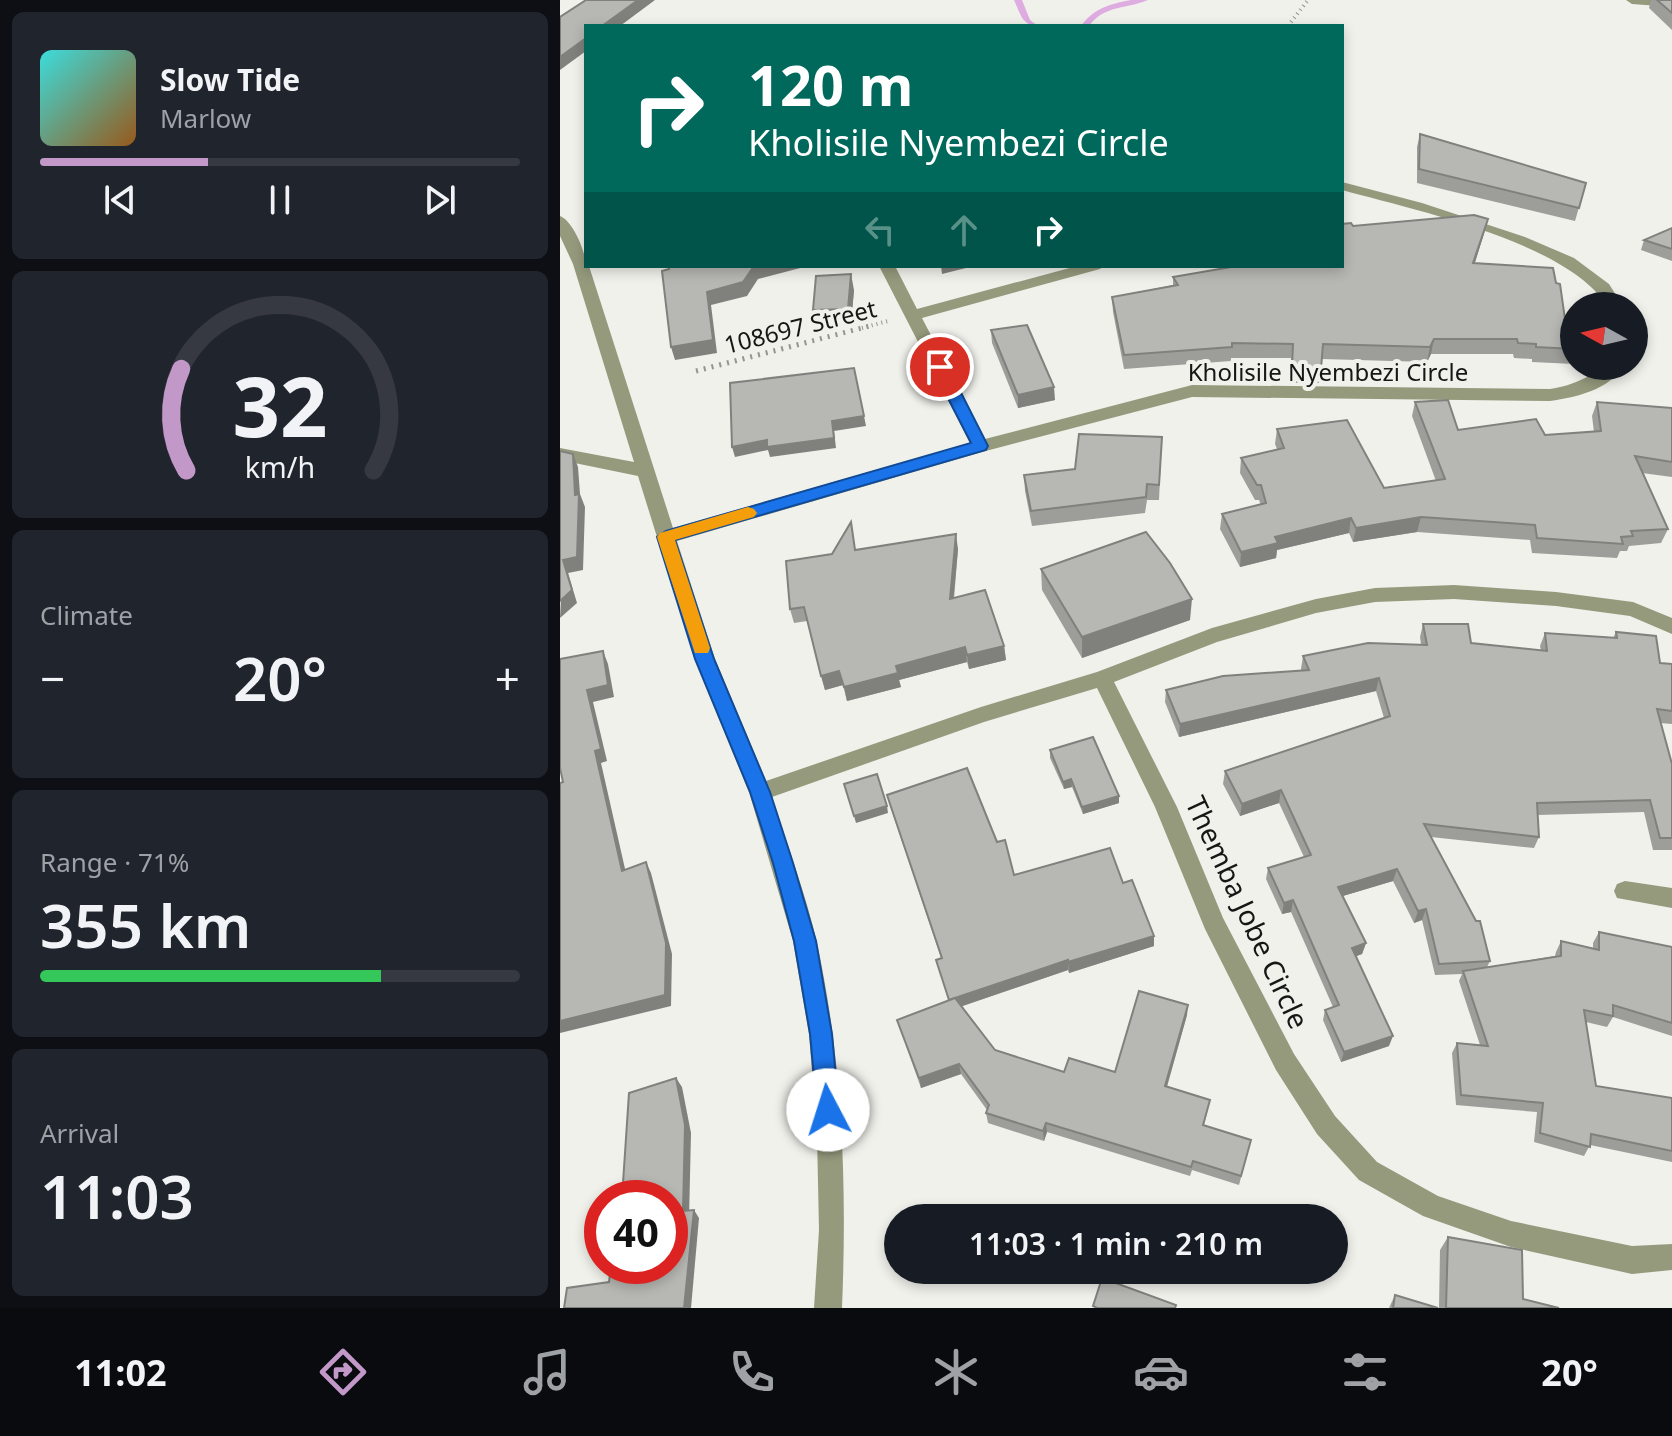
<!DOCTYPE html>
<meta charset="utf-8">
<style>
:root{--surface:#171b24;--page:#20242c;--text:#f1f3f6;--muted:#9ea1a6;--line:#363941;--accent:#c298c9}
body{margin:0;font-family:"Noto Sans",sans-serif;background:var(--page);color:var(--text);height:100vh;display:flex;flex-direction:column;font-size:30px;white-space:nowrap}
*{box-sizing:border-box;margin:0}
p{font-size:26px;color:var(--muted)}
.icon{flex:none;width:44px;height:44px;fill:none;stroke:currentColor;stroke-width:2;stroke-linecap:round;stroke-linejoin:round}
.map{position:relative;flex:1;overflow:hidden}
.panel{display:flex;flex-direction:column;gap:12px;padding:12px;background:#0d0f14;width:560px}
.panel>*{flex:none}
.banner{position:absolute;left:24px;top:24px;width:760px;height:244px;border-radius:0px;box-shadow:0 4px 12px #0003;background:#00695c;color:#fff;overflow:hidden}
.needle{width:52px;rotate:278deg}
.buttons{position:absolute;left:1000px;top:292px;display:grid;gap:16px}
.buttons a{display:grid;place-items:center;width:88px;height:88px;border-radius:50%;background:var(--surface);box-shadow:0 4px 12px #0003;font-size:40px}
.speed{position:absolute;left:24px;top:1180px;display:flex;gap:16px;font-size:40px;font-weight:700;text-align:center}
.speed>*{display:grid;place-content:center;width:104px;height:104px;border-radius:50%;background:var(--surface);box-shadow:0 4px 12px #0003;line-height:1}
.speed .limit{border:12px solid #d22;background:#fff;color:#111}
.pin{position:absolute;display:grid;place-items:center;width:68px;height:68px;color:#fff;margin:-34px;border:4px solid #fff;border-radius:50%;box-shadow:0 2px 8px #0007}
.me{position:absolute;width:88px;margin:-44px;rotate:355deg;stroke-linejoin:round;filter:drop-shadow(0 0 6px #0008)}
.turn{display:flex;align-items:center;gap:28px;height:168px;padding:0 32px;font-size:36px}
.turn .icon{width:104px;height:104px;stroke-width:2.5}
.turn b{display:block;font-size:56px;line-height:68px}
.lanes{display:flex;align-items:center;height:76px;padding:0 32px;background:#0003;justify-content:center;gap:40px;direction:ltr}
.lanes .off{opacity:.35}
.big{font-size:60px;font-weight:600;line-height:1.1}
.panel .tile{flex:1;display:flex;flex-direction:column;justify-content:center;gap:12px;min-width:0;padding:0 28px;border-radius:12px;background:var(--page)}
.panel .dial{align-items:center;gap:0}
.dial svg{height:208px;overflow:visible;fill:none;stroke:var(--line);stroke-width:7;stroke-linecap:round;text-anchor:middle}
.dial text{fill:var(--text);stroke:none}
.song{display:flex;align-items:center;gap:24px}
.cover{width:96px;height:96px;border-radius:12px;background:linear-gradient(135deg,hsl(180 70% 55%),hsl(30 70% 35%))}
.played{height:8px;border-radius:4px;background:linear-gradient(90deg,var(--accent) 35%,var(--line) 35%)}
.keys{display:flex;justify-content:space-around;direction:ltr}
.heat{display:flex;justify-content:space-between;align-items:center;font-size:44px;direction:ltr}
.charge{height:12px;border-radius:6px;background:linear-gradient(90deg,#34c759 71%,var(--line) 0)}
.trip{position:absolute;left:324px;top:1204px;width:464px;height:80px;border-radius:40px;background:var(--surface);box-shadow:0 4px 12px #0003;font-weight:600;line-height:80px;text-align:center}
.dock{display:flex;height:128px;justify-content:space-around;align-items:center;background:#090b0e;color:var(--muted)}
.dock .icon{width:56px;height:56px}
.dock .active{color:var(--accent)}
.dock b{font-size:36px;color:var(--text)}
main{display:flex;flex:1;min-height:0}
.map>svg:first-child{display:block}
</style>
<main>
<section class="panel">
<div class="tile">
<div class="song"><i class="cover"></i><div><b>Slow Tide</b><p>Marlow</p></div></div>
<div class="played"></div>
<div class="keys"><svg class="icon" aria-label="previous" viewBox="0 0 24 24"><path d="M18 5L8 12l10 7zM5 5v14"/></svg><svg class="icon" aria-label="pause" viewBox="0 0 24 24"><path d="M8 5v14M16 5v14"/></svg><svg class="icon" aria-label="next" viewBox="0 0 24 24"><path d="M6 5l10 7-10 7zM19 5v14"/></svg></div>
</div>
<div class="tile dial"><svg viewBox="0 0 100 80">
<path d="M14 69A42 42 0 1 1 86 69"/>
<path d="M14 69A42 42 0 0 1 12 30" stroke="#c298c9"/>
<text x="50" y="56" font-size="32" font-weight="700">32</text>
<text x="50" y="72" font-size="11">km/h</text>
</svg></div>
<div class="tile"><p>Climate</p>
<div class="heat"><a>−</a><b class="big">20°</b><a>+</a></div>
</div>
<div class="tile"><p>Range · 71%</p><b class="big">355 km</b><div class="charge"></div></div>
<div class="tile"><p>Arrival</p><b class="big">11:03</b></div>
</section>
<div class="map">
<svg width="1112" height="1308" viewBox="0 0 1112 1308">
<rect width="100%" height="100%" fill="#f0f1eb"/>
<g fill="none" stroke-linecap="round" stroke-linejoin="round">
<g fill="#deace1" fill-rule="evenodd">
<path d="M454,0H462L470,20L478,26C462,26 460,13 454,0Z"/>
<path d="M571,0H588C567,9 544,5 529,26H521C534,8 550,4 571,0Z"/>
</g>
<g stroke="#949590" stroke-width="4" stroke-dasharray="1 4" stroke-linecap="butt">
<polyline points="728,26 748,0"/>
<polyline points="302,328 328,321"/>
</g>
<polyline stroke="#949590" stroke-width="5" stroke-dasharray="2 6" stroke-linecap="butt" points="136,371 310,326"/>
<g fill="#959a7d" fill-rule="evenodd">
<polygon points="1066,0 1112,0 1112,7 1072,4"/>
<path d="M782,182L862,203L965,237L1014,258L1049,284L1063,306H1047C1007,242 854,210 782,190Z"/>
<path d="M0,216C13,221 26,252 26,266H29L113,528L410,443L319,266H335L357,309L517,266H543L540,269L362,318L425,439L632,385L990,389C1022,385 1038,366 1065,366C1047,390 1018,397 990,401L632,397L422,452L117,541L155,659L206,781L421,707L537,672L652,628L756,599L815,588L894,585L996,592L1073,602L1112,618V634L1070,616L996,606L894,599L815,602L756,613L657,642L554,682L617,807L663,918L734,1054L775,1116L817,1162L878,1196L951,1221L1072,1246L1112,1244V1270L1072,1274L951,1247L863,1216L799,1180L757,1134L716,1070L645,929L595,807L537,688L424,722L212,797C227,845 246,894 257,943C283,1063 287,1186 282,1308H254L259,1230L257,1135L249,1034L233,941L189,792L135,659L78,476L0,460V448L74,462L13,264L0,236Z"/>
<polygon points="1065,881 1112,888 1112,908 1057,898 1054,891 1057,884"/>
</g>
</g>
<g fill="#9d9e9a">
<polygon points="1091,0 1112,0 1112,30 1089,8"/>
<polygon points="860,134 1026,183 1015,221 857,183 857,147"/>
<polygon points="928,219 915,263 996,283 1005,319 1014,320 1014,364 972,362 972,359 954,358 953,354 871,354 867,362 762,359 759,383 730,383 731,358 671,358 671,361 564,369 553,312 552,297 613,285 613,277 782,266 793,226"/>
<polygon points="1112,228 1112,261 1081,250 1084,240"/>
<polygon points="294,290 291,324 256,326 253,310"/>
<polygon points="431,330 495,400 458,408 432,343"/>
<polygon points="855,402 898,430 985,435 1034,432 1032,416 1037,402 1112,408 1112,477 1082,473 1108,529 1101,543 1069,546 1067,551 1060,551 1057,558 972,553 970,540 857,532 793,542 789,533 717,550 716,558 680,567 660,529 662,514 701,505 699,500 695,500 680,473 681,458 717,449 715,444 717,429 824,488 876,481 852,416"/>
<polygon points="602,437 599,500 587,500 585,513 472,526 465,491 464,475 515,469"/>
<polygon points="398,549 394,599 444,646 446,660 409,669 407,662 339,680 341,687 287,701 283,685 265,690 247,621 234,623 230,609 296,550"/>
<polygon points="481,569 630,620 522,658 482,590"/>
<polygon points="863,624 911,643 981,651 980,646 985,633 1053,638 1056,632 1100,663 1112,664 1112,724 1100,723 1112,764 1112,850 1093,850 1084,812 978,815 979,837 974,848 871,837 930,961 927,967 995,956 996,952 1001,941 1033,948 1033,943 1039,932 1112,947 1112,1036 1053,1017 1047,1027 1026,1022 1036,1086 1112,1098 1112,1162 1030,1145 1024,1156 974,1142 977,1112 896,1105 892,1053 897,1043 920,1045 899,981 902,974 875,975 862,920 854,923 833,881 783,896 806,943 802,954 796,956 829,1046 781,1062 763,1020 765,1010 773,1007 731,912 722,914 706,879 708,868 744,857 719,803 680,816 663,784 665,771 824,718 816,691 619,737 605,702 606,690 741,671 741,669 743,656 861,644 860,637"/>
<polygon points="490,750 559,803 523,814 512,787 504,789 490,758"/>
<polygon points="327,795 437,842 454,875 563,883 594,946 509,973 508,970 402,1006 435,1050 504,1072 555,1072 627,1015 607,1087 648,1109 644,1125 691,1140 679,1185 632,1170 630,1176 487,1132 484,1141 428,1123 426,1113 427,1110 401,1074 361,1088 337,1020 389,1001 376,960 381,958 330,806"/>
<polygon points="888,1237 963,1299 999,1308 879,1308 880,1250"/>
<polygon points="835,1295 878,1308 829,1308"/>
</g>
<g fill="#80817d">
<polygon points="78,0 95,0 60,26 42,26"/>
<polygon points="26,38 26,51 0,70 0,57"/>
<polygon points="928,219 924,234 910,277 913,263"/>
<polygon points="194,266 248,266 198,279 187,296 151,305 157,353 115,360 111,347 147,292"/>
<polygon points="381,266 414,266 382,274"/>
<polygon points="291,274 294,290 291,324 288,309"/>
<polygon points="874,339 871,354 867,362 870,347"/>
<polygon points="494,387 495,400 458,408 458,395"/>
<polygon points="304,416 306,426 274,431 276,448 210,457 208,450 175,457 172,447 272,421"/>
<polygon points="13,454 18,467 20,494 25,507 23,570 8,573 17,603 0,618 3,560 15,495"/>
<polygon points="861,517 857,532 793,542 796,528"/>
<polygon points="791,518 789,533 717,550 716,558 680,567 681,552 715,537"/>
<polygon points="396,534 398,549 392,614 390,599"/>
<polygon points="632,599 630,620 522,658 522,637"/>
<polygon points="444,646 446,660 409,669 407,655"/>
<polygon points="405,647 407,662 339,680 341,687 287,701 284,687 336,666"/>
<polygon points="43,651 48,664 54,697 33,702 47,761 41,763 68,882 62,871 35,751 27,690"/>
<polygon points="279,671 283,685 265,690 261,676"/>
<polygon points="819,678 816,691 619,737 620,724"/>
<polygon points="511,779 512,787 504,789 503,782"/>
<polygon points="721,790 719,803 680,816 682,804"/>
<polygon points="559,796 559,803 523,814 522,807"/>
<polygon points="327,806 328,813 296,823 294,816"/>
<polygon points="86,862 91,873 112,954 111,1006 0,1033 0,1021"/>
<polygon points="837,869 833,881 776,898 778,887"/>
<polygon points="733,900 731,912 722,914 724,903"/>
<polygon points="866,909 862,920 854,923 858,911"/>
<polygon points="594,936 594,946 509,973 508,962"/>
<polygon points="806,943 802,954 789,959 792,948"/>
<polygon points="508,960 508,970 391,1010 389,1000"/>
<polygon points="628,1005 627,1015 604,1096 605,1086"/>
<polygon points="833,1036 829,1046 781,1062 784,1052"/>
<polygon points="399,1064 401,1074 361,1088 359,1078"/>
<polygon points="116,1078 122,1087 131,1133 129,1219 123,1211"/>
<polygon points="486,1123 487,1132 484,1141 483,1131"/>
<polygon points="134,1210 139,1218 131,1308 124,1308"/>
</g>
<g fill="#b7b8b3" stroke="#80817d" stroke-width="2">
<polygon points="26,0 78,0 42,26 26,26 26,38 0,57 0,17"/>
<polygon points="1097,0 1112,0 1112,13"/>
<polygon points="860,134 1026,183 1019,208 859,169"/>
<polygon points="914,215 928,219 913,263 993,268 996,283 1000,284 1005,319 1014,320 1014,349 976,347 976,344 958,343 957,339 874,339 870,347 763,344 761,369 732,368 733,344 672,343 672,347 564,355 552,297 618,285 613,277 677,266 782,266 782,224 791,223 793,226"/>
<polygon points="1112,228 1112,249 1084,240"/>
<polygon points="108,266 194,266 183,282 147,292 153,340 111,347 102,271 109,269"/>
<polygon points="291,274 288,309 253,310 256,276"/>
<polygon points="467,325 494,387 458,395 431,330"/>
<polygon points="294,368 304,416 272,421 274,438 207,447 207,440 172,447 170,383"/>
<polygon points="888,400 898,430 976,419 985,435 1041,431 1037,402 1112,408 1112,462 1075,456 1108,529 1071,531 1073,536 1061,537 1063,544 977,538 975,525 861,517 796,528 791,518 715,537 718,543 681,552 662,514 706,503 701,485 697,485 681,458 724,448 717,429 787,420 824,488 885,479 855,402"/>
<polygon points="519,434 602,437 599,485 587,484 586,497 471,511 464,475 515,469"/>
<polygon points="0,451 13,454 15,495 19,494 17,557 3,560 12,590 0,601"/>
<polygon points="291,522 295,550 396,534 390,599 425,590 444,646 407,655 405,647 336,666 338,673 284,687 279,671 261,676 244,607 230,609 226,561 272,554"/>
<polygon points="586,532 610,563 632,599 522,637 481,569"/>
<polygon points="863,624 908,624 911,643 987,651 985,633 1057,638 1056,632 1096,636 1100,663 1112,664 1112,711 1097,709 1112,764 1112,838 1100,838 1090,800 977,803 979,837 864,824 916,921 920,921 930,961 879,964 866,909 858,911 837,869 778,887 806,943 792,948 833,1036 784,1052 765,1010 779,1005 733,900 724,903 708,868 751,855 721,790 682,804 665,771 830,716 819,678 620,724 606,690 663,676 749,670 743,656 808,643 867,645"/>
<polygon points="43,651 48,685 27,690 41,749 35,751 62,871 86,862 106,943 105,995 0,1021 0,783 3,782 0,768 0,659"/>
<polygon points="533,737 559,796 522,807 511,779 503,782 490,750"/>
<polygon points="407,768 437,842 445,840 454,875 550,848 563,883 572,880 594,936 508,962 508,960 389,1000 376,960 382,958 327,795"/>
<polygon points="317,774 327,806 294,816 284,784"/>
<polygon points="1039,932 1112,947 1112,1023 1053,1005 1053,1016 1024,1010 1036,1086 1112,1098 1112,1151 1031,1134 1030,1147 980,1133 983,1103 901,1095 897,1043 928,1046 903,971 1001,956 1001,941 1039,950"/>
<polygon points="579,991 628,1005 605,1086 650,1100 643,1125 691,1140 681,1176 633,1161 631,1167 486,1123 483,1131 426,1113 429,1105 399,1064 359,1078 337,1020 395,998 435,1050 504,1072 509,1058 555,1072"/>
<polygon points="116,1078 125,1125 123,1211 134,1210 124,1308 4,1308 7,1288 49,1282 51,1266 110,1266 110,1198 62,1198 69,1093"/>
<polygon points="888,1237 962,1250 963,1299 999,1308 886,1308"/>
<polygon points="542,1278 616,1305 615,1308 537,1308 533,1306"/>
<polygon points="835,1295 878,1308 833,1308"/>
</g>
<polygon fill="#1a73e8" stroke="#114b97" stroke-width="2" points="380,362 388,367 428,446 426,450 115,540 154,659 210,792 233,863 256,941 272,1034 279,1110 276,1118 268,1121 260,1118 257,1110 250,1034 234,941 213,863 190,792 135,659 97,537 106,531 411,443 372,367"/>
<polygon fill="#f59e0b" points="188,507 194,509 197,513 194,517 115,540 150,648 148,653 135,653 97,537 100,533"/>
<g text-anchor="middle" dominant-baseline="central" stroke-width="8" stroke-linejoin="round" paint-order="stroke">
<g font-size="24" fill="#161715" stroke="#f0f1eb">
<text transform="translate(240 326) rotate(-14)">108697 Street</text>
<text x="768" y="371">Kholisile Nyembezi Circle</text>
</g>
<g font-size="28" fill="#161715" stroke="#f0f1eb">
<text transform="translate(688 912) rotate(65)">Themba Jobe Circle</text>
</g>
</g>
</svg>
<div class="buttons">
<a><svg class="needle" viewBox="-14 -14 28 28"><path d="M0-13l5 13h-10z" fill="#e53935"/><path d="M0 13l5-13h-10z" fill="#9ea1a6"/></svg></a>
</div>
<div class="speed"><div class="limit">40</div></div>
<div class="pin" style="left:380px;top:367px;background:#d93025"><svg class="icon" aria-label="arrive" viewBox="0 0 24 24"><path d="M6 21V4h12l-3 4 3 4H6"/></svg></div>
<svg class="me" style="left:268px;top:1110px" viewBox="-20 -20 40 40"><circle r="19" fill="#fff"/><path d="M0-13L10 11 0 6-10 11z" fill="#1a73e8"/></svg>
<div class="trip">11:03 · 1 min · 210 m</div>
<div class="banner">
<div class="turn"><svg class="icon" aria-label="right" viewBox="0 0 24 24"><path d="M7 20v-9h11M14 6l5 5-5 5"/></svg><div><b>120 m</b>Kholisile Nyembezi Circle</div></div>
<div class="lanes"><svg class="icon off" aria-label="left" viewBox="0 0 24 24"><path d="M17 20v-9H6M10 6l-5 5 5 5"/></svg><svg class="icon off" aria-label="ahead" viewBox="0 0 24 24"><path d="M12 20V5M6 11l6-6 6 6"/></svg><svg class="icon" aria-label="right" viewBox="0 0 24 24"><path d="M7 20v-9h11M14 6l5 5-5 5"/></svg></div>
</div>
</div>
</main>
<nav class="dock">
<b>11:02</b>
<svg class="icon active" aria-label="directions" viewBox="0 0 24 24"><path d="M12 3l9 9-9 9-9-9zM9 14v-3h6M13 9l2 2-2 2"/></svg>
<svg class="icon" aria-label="music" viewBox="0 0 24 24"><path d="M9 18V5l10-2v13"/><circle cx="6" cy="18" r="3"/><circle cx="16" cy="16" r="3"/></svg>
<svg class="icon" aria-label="phone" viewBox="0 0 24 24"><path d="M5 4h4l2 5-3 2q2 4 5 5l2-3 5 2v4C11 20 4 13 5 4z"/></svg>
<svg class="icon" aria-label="climate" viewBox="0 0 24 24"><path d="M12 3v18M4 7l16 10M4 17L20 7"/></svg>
<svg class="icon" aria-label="car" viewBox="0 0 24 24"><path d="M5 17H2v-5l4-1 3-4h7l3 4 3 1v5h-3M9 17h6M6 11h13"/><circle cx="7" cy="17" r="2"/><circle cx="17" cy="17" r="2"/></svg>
<svg class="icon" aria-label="filters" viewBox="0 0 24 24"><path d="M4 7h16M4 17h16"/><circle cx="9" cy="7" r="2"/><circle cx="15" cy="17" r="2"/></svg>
<b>20°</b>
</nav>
